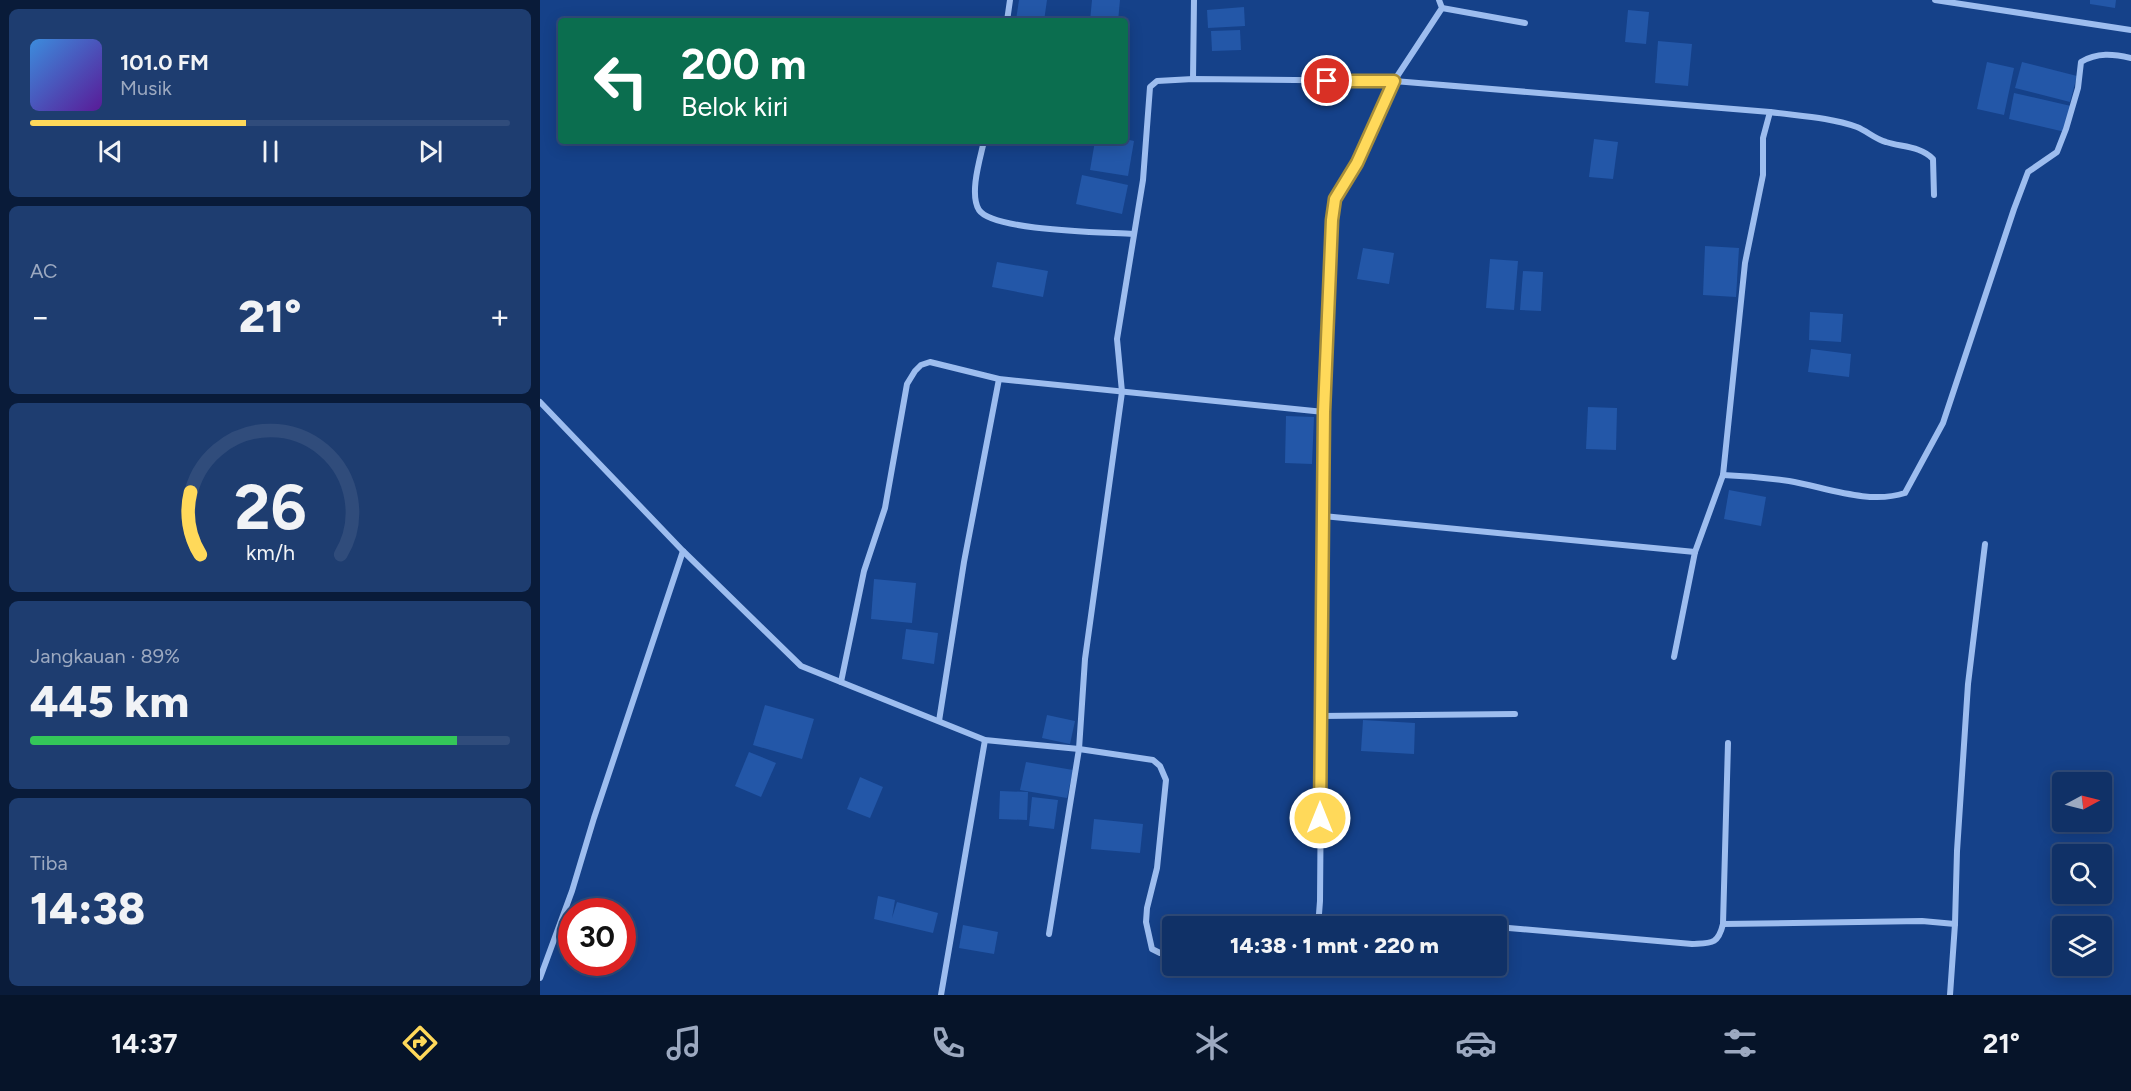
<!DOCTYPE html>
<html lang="id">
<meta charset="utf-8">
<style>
:root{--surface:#103167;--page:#1e3d70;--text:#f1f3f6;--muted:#9ca9c0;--line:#304c7b;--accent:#ffd95a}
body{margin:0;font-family:Figtree,sans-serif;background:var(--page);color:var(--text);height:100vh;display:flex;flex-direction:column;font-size:22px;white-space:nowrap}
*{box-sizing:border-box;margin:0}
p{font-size:20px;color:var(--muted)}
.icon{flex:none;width:33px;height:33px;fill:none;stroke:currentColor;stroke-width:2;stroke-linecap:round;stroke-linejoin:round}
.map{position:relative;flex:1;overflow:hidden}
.drawer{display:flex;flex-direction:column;gap:9px;padding:9px;background:#091b39;width:540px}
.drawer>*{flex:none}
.top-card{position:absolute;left:18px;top:18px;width:570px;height:126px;border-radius:6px;box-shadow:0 3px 15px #0003,0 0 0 2px var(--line);background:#0b6e4f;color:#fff;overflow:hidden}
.needle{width:39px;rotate:83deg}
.fabs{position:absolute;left:1512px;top:772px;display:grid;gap:12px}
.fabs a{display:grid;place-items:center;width:60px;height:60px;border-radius:6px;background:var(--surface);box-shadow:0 3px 15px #0003,0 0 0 2px var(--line);font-size:30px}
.speed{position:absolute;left:18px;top:898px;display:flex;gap:12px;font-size:30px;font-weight:700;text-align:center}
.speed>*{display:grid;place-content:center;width:78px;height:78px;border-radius:50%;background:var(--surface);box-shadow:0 3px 15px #0003,0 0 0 2px var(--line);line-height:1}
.speed .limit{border:9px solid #d22;background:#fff;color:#111}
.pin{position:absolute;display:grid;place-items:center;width:51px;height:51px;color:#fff;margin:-26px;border:3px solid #fff;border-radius:50%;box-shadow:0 2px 6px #0007}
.me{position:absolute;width:66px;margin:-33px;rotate:0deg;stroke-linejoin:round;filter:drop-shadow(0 0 4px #0008)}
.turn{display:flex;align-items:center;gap:21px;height:126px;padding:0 24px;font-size:27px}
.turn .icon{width:78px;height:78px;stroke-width:2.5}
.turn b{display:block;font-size:42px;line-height:51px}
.big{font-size:45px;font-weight:800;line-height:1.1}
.drawer .card{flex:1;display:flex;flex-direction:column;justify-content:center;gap:9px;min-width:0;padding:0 21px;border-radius:9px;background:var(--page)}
.drawer .dial{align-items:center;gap:0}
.dial svg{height:156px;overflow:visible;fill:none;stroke:var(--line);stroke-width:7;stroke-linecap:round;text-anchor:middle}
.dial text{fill:var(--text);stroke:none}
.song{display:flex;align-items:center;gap:18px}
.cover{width:72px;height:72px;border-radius:9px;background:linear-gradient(135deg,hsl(210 70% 55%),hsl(270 70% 35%))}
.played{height:6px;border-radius:3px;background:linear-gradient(90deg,var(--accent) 45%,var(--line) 45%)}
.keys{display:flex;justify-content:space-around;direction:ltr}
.heat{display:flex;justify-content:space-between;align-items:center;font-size:33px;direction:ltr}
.charge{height:9px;border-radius:4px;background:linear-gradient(90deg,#34c759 89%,var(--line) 0)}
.trip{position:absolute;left:622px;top:916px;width:345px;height:60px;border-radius:6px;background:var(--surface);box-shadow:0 3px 15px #0003,0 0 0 2px var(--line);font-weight:800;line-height:60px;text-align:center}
.menu{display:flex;height:96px;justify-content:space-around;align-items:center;background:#061429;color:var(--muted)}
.menu .icon{width:42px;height:42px}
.menu .current{color:var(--accent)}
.menu b{font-size:27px;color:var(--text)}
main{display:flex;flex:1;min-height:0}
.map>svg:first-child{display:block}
</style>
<main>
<section class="drawer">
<div class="card">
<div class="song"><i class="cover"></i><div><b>101.0 FM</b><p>Musik</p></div></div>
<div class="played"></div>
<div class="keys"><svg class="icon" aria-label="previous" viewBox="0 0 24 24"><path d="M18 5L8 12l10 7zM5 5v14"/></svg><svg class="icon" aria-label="pause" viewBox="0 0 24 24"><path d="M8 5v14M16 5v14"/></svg><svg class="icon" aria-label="next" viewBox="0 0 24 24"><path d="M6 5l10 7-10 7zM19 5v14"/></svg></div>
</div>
<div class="card"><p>AC</p>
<div class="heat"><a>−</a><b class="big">21°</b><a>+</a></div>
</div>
<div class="card dial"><svg viewBox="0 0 100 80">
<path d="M14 69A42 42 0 1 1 86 69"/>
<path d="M14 69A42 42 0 0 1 9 37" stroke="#ffd95a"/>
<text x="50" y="56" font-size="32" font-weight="700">26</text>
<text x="50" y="72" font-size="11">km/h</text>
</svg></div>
<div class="card"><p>Jangkauan · 89%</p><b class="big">445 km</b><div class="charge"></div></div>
<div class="card"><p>Tiba</p><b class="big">14:38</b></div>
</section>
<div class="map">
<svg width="1591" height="995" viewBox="0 0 1591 995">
<rect width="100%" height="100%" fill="#154189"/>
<g fill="#2357a8">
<polygon points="479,0 507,0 504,21 476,20"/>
<polygon points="552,0 580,0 578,21 550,21"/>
<polygon points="1550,0 1576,0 1575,8 1550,4"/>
<polygon points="704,7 705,26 668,28 667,10"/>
<polygon points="1088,10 1109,12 1106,44 1085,42"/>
<polygon points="700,30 701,50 672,51 671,31"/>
<polygon points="1118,41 1152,44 1148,86 1115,83"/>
<polygon points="1447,62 1474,68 1464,115 1437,109"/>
<polygon points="1482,62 1537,76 1530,102 1475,88"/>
<polygon points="1474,93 1531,106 1525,132 1469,119"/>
<polygon points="585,139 594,141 588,176 550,170 555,141 585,141"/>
<polygon points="1054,139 1078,142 1073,179 1049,177"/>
<polygon points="542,175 588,185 582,214 536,204"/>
<polygon points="1165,246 1199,248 1196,297 1163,295"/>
<polygon points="823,248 854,253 849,284 817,279"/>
<polygon points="950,259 978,261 974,310 946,308"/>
<polygon points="457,262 508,271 503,297 452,287"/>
<polygon points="983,271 1003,272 1001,311 980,310"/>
<polygon points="1270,312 1303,314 1301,342 1269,340"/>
<polygon points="1271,349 1311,354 1309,377 1268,372"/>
<polygon points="1048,407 1077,408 1076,450 1046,449"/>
<polygon points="746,416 774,417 772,464 745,463"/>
<polygon points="1189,490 1226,497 1221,526 1184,519"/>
<polygon points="334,579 376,583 372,623 331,619"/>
<polygon points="366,629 398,633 394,664 362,659"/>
<polygon points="225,705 274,719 262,759 213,745"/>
<polygon points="507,715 535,721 530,744 502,738"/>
<polygon points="823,720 875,723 874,754 821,751"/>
<polygon points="209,752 236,763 221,797 195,786"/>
<polygon points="486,762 533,770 527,798 480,790"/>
<polygon points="320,777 343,787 330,818 307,809"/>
<polygon points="460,791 488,792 487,820 459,819"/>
<polygon points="492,797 518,800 514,829 489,826"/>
<polygon points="554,819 603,824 600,853 551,849"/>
<polygon points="338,896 355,900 352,918 357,902 398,913 393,933 334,919"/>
<polygon points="423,925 458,932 454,954 419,948"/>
</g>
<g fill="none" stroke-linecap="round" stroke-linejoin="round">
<g stroke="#9dbdef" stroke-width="6">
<polyline points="1395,0 1591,30"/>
<polyline points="902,8 985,23"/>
<polyline points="467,21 470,0"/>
<polyline points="653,79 654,0"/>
<path d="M444,141C440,159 429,194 439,210C453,231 565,232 593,234"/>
<polyline points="0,402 143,551 261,666 445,740 539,749 613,760 620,766 626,780 617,868 607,908 606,922 612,949 620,953 633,954"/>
<path d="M1183,475C1205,476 1227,478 1249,481C1285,487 1328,505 1365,493L1403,423L1474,209L1488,172L1517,152L1526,129L1538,88L1541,62C1557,52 1574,54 1591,58"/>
<polyline points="783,516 1155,552"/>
<polyline points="1134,657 1155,552 1183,475 1205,263 1223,175 1223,138 1230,112"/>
<polyline points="301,682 324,571 345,508 367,384 375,371 381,365 390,362 459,379 784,412"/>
<polyline points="781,716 975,714"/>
<polyline points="399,721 424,562 459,379"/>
<polyline points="778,917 956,927"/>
<polyline points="1183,924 1382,921 1415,924 1410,995"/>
<polyline points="1415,924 1417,851 1428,684 1445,544"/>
<polyline points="778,927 780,901 784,412 788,295 795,199 817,163 854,81 902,8 899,0"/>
<path d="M957,927L1152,944C1171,943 1178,945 1183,924L1188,743"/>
<path d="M509,934L539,749L545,659L582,392L577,339L603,180L610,87L617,81L653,79L854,81L1230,112C1258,116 1289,117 1317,127C1327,131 1335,139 1346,142C1361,147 1381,146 1393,159L1394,195"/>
<polyline points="0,978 32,891 54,818 143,551"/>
<polyline points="401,995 445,740"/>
</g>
</g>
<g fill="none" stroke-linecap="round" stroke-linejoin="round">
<defs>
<polyline id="route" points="780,818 784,412 792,220 795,199 817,163 854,81 787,81"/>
</defs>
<use href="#route" stroke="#a68d3a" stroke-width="15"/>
<use href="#route" stroke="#ffd95a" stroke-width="10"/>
</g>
</svg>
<div class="fabs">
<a><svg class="needle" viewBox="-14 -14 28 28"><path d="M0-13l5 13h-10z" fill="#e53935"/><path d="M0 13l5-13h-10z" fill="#9ca9c0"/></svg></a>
<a><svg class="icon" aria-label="search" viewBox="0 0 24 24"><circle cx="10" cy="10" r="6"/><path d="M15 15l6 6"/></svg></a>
<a><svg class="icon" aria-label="layers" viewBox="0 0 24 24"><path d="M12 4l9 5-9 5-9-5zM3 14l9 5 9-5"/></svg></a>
</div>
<div class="speed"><div class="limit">30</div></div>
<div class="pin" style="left:787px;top:81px;background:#d93025"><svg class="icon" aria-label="arrive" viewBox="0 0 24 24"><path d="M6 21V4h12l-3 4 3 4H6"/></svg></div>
<svg class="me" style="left:780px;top:818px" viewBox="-20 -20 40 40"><circle r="17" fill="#ffd95a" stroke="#fff" stroke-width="3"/><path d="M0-11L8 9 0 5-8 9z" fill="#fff"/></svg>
<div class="trip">14:38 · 1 mnt · 220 m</div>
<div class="top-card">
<div class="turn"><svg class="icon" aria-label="left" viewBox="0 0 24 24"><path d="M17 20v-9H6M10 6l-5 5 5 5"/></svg><div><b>200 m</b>Belok kiri</div></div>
</div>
</div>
</main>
<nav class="menu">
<b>14:37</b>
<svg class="icon current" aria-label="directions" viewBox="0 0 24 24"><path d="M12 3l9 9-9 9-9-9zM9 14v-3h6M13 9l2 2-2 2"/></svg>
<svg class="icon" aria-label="music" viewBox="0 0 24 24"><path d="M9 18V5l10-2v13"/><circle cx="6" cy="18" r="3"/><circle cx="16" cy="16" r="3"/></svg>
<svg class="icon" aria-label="phone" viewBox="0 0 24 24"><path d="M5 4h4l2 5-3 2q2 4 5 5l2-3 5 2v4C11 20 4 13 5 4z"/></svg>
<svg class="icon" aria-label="climate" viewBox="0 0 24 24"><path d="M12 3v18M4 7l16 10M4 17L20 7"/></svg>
<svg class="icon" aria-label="car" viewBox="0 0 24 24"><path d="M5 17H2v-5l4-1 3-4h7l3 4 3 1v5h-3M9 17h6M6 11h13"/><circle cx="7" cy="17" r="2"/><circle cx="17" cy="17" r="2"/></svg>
<svg class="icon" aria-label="filters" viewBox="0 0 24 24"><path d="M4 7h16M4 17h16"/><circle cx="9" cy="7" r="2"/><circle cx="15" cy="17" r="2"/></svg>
<b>21°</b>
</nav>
